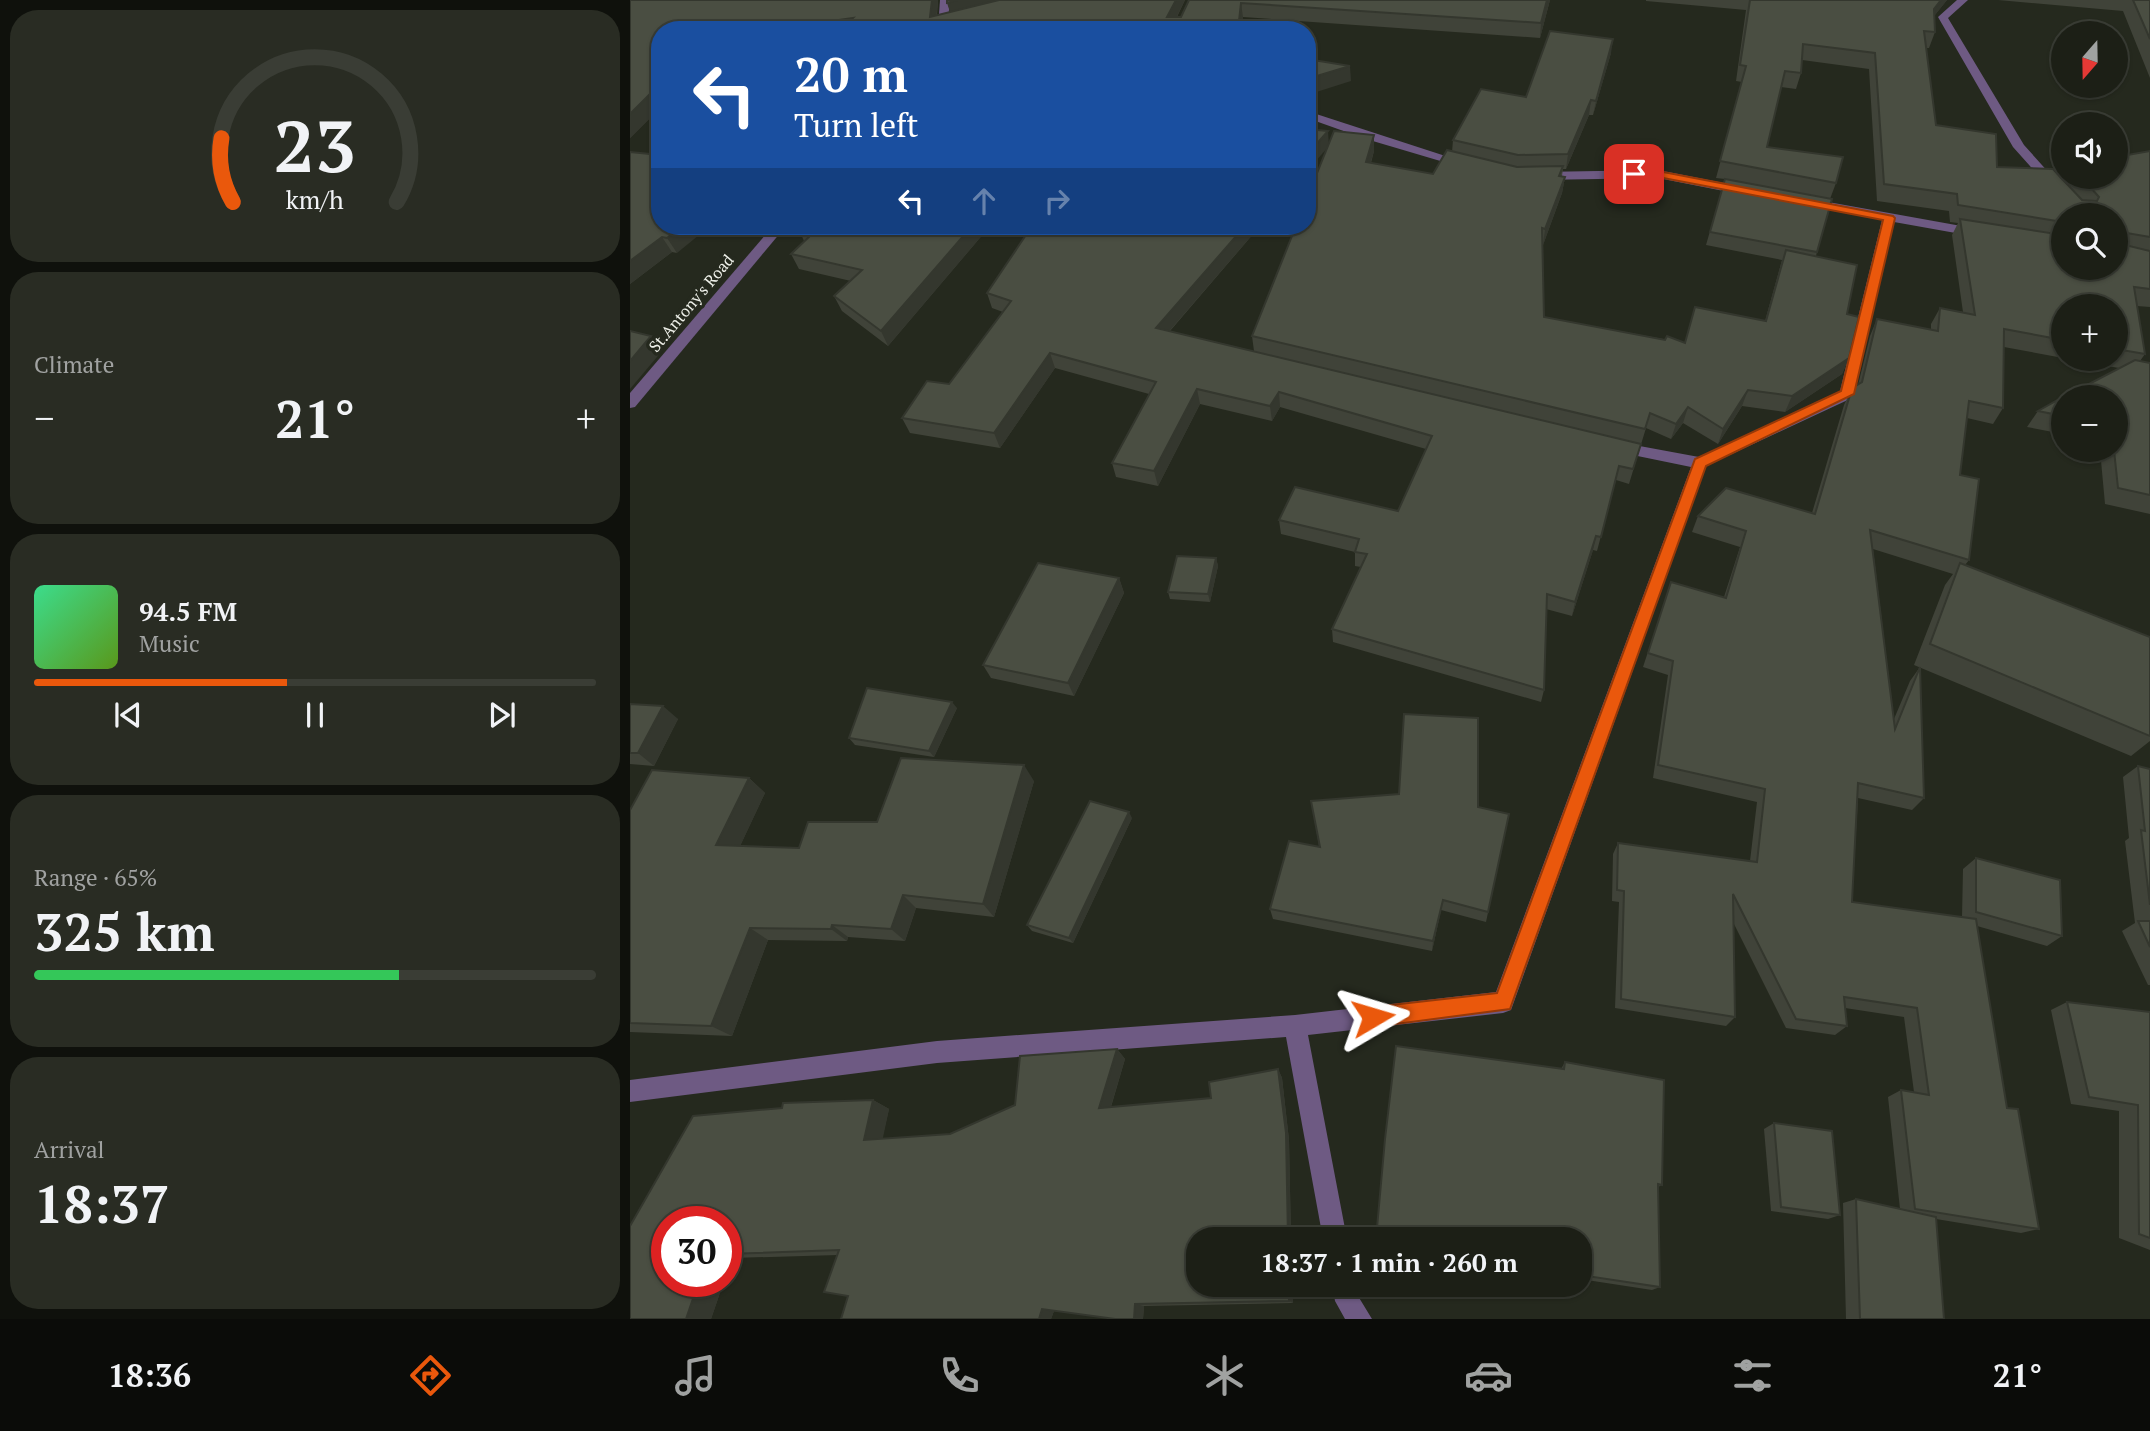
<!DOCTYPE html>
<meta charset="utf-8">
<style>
:root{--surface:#1c1f16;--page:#292c23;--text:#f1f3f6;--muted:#a0a2a1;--line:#3a3d35;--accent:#ea580c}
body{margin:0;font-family:"PT Serif",serif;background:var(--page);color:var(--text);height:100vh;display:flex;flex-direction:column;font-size:26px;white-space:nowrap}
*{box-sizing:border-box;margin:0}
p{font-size:23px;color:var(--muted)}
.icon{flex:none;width:38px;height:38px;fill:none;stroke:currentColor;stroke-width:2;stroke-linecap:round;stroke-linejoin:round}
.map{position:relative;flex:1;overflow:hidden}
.drawer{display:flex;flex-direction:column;gap:10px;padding:10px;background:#0f110c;width:630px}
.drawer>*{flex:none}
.guide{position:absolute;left:21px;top:21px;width:665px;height:214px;border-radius:28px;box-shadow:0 2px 5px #0004,0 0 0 2px var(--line);background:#1a4fa0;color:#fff;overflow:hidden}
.needle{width:46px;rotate:200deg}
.tools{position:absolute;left:1421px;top:21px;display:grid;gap:14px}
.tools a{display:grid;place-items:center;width:77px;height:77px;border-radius:50%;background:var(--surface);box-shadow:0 2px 5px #0004,0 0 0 2px var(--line);font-size:35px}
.speed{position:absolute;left:21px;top:1206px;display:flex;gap:14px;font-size:35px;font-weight:700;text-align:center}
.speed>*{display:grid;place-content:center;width:91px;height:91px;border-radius:50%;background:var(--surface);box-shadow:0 2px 5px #0004,0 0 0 2px var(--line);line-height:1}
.speed .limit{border:10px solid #d22;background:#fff;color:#111}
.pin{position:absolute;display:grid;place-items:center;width:60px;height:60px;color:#fff;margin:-30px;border-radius:14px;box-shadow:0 4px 10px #0006}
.me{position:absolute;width:77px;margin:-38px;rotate:83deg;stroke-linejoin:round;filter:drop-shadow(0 0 5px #0008)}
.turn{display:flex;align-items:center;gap:24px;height:147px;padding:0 28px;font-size:32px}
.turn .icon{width:91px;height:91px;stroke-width:2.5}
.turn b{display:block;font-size:49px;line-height:60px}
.lanes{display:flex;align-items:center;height:66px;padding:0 28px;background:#0003;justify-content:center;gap:35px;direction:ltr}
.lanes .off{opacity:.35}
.big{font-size:52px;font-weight:700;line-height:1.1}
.drawer .card{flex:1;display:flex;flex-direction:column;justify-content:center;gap:10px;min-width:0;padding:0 24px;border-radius:28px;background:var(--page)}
.drawer .dial{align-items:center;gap:0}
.dial svg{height:182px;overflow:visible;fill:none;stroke:var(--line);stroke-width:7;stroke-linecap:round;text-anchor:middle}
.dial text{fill:var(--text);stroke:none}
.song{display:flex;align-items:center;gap:21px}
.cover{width:84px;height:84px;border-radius:10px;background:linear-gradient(135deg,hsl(150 70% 55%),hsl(90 70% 35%))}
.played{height:7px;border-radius:4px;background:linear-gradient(90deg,var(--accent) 45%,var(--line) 45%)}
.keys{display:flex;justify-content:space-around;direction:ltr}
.heat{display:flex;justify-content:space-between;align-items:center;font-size:38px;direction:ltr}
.charge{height:10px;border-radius:5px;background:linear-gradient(90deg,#34c759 65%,var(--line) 0)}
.trip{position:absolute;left:556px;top:1227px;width:406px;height:70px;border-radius:28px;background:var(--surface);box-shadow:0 2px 5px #0004,0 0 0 2px var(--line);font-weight:700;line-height:70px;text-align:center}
.dock{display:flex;height:112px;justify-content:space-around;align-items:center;background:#0b0c09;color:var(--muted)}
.dock .icon{width:49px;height:49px}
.dock .active{color:var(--accent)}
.dock b{font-size:32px;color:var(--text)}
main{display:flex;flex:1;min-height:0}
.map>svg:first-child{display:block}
</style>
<main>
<section class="drawer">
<div class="card dial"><svg viewBox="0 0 100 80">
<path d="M14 69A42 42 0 1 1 86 69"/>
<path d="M14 69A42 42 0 0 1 9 41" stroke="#ea580c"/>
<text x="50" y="56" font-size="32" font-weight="700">23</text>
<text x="50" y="72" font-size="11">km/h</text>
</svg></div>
<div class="card"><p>Climate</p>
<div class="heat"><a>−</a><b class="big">21°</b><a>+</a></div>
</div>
<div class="card">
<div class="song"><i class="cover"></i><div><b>94.5 FM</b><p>Music</p></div></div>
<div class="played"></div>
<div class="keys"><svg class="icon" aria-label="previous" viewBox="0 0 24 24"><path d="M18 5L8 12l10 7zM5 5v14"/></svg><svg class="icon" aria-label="pause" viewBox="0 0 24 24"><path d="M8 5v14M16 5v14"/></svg><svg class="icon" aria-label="next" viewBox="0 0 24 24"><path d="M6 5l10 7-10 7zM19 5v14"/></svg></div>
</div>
<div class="card"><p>Range · 65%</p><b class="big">325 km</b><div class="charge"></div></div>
<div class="card"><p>Arrival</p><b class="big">18:37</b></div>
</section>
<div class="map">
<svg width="1520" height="1319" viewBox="0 0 1520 1319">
<rect width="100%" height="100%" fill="#25291e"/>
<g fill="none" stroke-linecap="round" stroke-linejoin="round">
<g fill="#6e5a83" fill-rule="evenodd">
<polygon points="310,0 320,0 317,30 308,28"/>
<polygon points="1327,0 1338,0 1318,18 1394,145 1457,215 1444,215 1383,147 1308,17"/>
<polygon points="677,111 840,164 834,168 736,139 677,118"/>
<polygon points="1028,170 1114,187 1120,191 1114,195 1028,178 909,180 903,176 909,172"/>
<polygon points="1176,198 1348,229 1354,233 1348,237 1264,222 1222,398 1076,466 881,1010 873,1013 678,1035 717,1239 693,1239 656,1037 307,1063 0,1102 0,1080 307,1041 665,1015 866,992 1061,467 988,452 980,447 988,442 1069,457 1210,391 1252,220 1172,205 1170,202"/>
<polygon points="143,226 156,226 5,407 0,408 0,393"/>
<polygon points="702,1284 726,1284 728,1296 742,1319 715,1319 705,1301"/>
</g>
</g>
<g fill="#404339" fill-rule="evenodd">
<polygon points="0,0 308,0 307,16 320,12 317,0 555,0 547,17 551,17 559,0 920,0 910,38 613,17 611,30 30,30 30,108 0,138"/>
<path d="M1016,0H1317L1304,16L1305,32L1299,48H1296L1306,125L1367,167L1433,179L1434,177H1486L1520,151V307L1507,306L1515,354L1510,361L1520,363V514L1475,504L1470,450H1486L1489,368L1437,359H1486V306H1433V358L1374,347L1373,408L1363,424L1337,418L1330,475L1339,560L1335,565L1520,637V741L1501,756L1284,665L1315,585L1323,574L1243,549L1264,719L1280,681L1290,667L1294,798L1282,810L1228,798L1222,902L1332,917L1333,869L1346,858L1432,936L1417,946L1347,926L1377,1108L1409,1229L1391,1233L1306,1219L1314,1319H1216L1213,1203L1226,1199L1270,1209L1258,1097L1271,1090L1284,1092L1274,1017L1215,1008L1217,1026L1205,1035L1156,1028L1103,922L1105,1017L1096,1026L985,1008L989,902L982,901L983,854L988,843L1120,861L1127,802L1023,778L1038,675L1013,667L1036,597H1094L1110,547L1062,532L1068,516L1182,513L1214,405L1222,388L1228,385L1240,336L1247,319L1301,330V324L1310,308L1333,312L1322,235L1328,223L1320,222L1319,211L1247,201L1239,69L1172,60L1171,73L1166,89L1151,87L1137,147L1206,183L1200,199L1186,256L1217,314L1219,358L1212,374L1155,412L1112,406L1088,444L1053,423L1041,439L1016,428L999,484L986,480L967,551L963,550L942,616L916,609L914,690L911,702L703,642L702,629L731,567L725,566V552L651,534L649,520L768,511L796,449L650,407L642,421L570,404L528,486L486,477L482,463L519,394L425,368L370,448L280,433L272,418L319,384L373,312L362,308L357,293L402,226H630L540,331L624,351L622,336L699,145L744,135V151L741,163L803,174L822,152L823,140L896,97L981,53L963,115H959L936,169H933L932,176L935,177L932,193L913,245L914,317L1055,343L1135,321L1152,260L1076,245L1095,179L1086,178L1112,82L1106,81L1116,10L1016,1ZM1433,215H1486L1433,268Z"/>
<polygon points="1368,0 1520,0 1520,78 1493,11"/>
<polygon points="0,152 47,253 42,252 0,284"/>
<polygon points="175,226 360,226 258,346 212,311 204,296 221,281 169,269 161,254 174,241 170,232"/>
<polygon points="1433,397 1433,434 1397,427 1408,411"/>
<polygon points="586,558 588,566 580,602 540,599 538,592"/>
<polygon points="489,578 494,593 444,696 361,678 353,665"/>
<polygon points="0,704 48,719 24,766 0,764"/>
<polygon points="327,708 304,757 225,745 219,738"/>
<polygon points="1508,766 1520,769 1520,985 1518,985 1492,931 1505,923 1495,841 1499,838 1493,777"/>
<polygon points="119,778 135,793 110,846 169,848 247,822 404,781 364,917 286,908 275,941 218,937 217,941 138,940 102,1036 0,1032 0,810"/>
<polygon points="681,801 848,807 879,814 856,922 811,910 802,951 643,919 640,909 689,846"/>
<polygon points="502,818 443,943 402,931 397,925"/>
<polygon points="1437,1002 1520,1012 1520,1250 1489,1238 1489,1111 1441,1104 1421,1010"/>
<polygon points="487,1049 495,1059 481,1107 581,1098 579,1082 648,1069 652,1078 659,1140 661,1239 569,1239 569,1284 662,1284 663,1303 514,1306 513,1319 483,1319 424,1311 421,1319 211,1319 218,1296 194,1292 208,1255 101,1258 96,1273 96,1222 37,1222 37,1281 94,1281 81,1319 0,1319 0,1226 63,1116 152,1108 153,1103 243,1100 259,1109 252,1139 320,1134 385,1105 390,1056"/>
<polygon points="935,1062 1032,1185 1028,1187 1030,1287 1022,1290 950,1279 950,1239 931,1069"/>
<polygon points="1144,1123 1210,1215 1198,1219 1141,1211 1134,1129"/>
</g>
<g fill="#34372e">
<polygon points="302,0 308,0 305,30 300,17"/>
<polygon points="327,0 394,0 322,18 317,3"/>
<polygon points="546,0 555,0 540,30 537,17"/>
<polygon points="917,0 920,0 910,38 911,23"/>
<polygon points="1311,0 1317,0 1297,25 1304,9"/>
<polygon points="611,3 613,17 611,30 608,30"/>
<polygon points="223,18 228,30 140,30"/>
<polygon points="983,39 981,53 963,115 966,101"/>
<polygon points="720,66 721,81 677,95 677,79"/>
<polygon points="30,84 30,108 0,138 0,114"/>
<polygon points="961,100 959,115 936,169 938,154"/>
<polygon points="698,131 699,146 677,171 677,155"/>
<polygon points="744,135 744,151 736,178 736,162"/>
<polygon points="935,177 932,193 913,245 915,229"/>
<polygon points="52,226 80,226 47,253 37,238"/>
<polygon points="342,226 360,226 258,346 251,331"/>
<polygon points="615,226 630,226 529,343 526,328"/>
<polygon points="32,237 42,252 0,284 0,261"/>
<polygon points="21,336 32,351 0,389 0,361"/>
<polygon points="420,353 425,368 370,448 364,433"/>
<polygon points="1219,358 1212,374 1155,412 1162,396"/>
<polygon points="567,389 570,404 528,486 524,471"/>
<polygon points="1118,390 1112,406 1088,444 1093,429"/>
<polygon points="649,392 650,407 642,421 640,406"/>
<polygon points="1058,407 1053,423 1041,439 1046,424"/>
<polygon points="966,536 963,550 942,616 945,602"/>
<polygon points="586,558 588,566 580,602 578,594"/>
<polygon points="489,578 494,593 444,696 438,683"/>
<polygon points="322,702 327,708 304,757 299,751"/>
<polygon points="33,706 48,719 24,766 8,753"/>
<polygon points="394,765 404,781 364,917 353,904"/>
<polygon points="119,778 135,793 104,859 86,845"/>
<polygon points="499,812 502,818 443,943 439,938"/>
<polygon points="273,895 286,908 275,941 261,929"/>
<polygon points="813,900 811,910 802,951 803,941"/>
<polygon points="202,925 218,937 217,941 201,929"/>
<polygon points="120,928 138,940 102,1036 81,1026"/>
<polygon points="487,1049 495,1059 478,1116 469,1108"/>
<polygon points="648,1069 652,1078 659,1140 661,1239 658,1239"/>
<polygon points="243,1100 259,1109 251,1147 234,1140"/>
<polygon points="96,1257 101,1258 96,1273"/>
<polygon points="69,1281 94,1281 81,1319 56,1319"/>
<polygon points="659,1284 662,1284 663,1303 659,1301"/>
<polygon points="505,1304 514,1306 513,1319 504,1319"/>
<polygon points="412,1309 424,1311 421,1319 409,1319"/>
</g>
<g fill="#4a4e42" stroke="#34372e" stroke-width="2">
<polygon points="0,0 302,0 300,17 369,0 546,0 537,17 551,17 559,0 917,0 911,23 611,3 608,30 210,30 223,18 140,30 30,30 30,84 0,114"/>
<polygon points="317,0 327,0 317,3"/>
<polygon points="1120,0 1311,0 1304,9 1305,32 1294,31 1306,125 1366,134 1367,167 1423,169 1452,200 1467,201 1469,197 1451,177 1486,177 1486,157 1520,151 1520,237 1497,233 1494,235 1495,245 1520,251 1520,289 1504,287 1515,354 1486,349 1486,306 1433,306 1433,340 1374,329 1373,408 1339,401 1330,475 1349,479 1339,560 1240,530 1265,729 1290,667 1294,798 1228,783 1222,902 1346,919 1377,1108 1388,1109 1409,1229 1285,1209 1271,1090 1299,1095 1287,1008 1214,997 1217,1026 1166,1019 1103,894 1105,1017 991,999 994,891 987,890 988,843 1127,862 1135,789 1028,765 1043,661 1018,653 1041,582 1096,598 1116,531 1068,516 1096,488 1185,514 1222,388 1232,382 1247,319 1308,331 1310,308 1345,315 1330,219 1433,235 1433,268 1486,268 1486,215 1433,215 1433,222 1328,205 1327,194 1254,184 1245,53 1173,44 1171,73 1155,71 1137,147 1213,157 1206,183 1090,161 1116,66 1110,65"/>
<polygon points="1503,0 1520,0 1520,39"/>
<polygon points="920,31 983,39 966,101 961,100 938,154 888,155 823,140 851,89 896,97"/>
<polygon points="677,59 720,66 677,79"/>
<polygon points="677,129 698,131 677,155"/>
<polygon points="704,131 744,135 736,162 803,174 817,150 887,167 933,166 929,176 935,177 915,229 912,228 914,317 1035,340 1037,336 1055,343 1065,307 1136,321 1156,250 1227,265 1217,314 1229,317 1219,358 1162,396 1118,390 1093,429 1058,407 1046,424 1020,413 1015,429 622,336 666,226 677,226 677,198"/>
<polygon points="0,152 30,155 30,226 52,226 37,238 32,237 0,261"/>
<polygon points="1095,179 1202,199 1187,252 1080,232"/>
<polygon points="175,226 342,226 251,331 204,296 232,270 161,254 181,235 170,232"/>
<polygon points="402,226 615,226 526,328 1011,444 1003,469 989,466 971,537 966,536 945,602 917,594 914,690 702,629 737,554 725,552 729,539 649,520 665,487 768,511 802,436 649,392 640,406 567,389 524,471 482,463 526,382 420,353 364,433 272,418 297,381 319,384 381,301 357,293"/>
<polygon points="0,331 21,336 0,361"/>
<polygon points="1505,360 1520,363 1520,495 1488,488 1484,450 1486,450 1486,397 1434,397"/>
<polygon points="1433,397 1433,416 1408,411"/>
<polygon points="547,556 586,558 578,594 538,592"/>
<polygon points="408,563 489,578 438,683 353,665"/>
<polygon points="1330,563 1520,637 1520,736 1300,644"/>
<polygon points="237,688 322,702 299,751 219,738"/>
<polygon points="0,704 33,706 8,753 0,753"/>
<polygon points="774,714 848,718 848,807 879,814 858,912 813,900 803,941 640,909 659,841 690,847 681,801 769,794"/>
<polygon points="271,758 394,765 353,904 273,895 261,929 202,925 201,929 120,928 81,1026 0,1023 0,810 22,770 119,778 86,845 169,848 178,822 247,822"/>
<polygon points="1508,766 1520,769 1520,905 1511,830 1515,831"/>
<polygon points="460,801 499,812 439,938 397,925"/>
<polygon points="1346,858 1430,880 1432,936 1346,912"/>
<polygon points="1508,921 1520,921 1520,947"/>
<polygon points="1437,1002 1520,1012 1520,1238 1509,1234 1508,1105 1459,1097"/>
<polygon points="766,1046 934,1069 935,1062 1034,1080 1032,1185 1028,1184 1030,1287 950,1275 950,1239 746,1239 755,1139"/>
<polygon points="487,1049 469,1108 581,1098 579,1082 648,1069 656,1133 658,1239 569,1239 569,1284 659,1284 659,1301 505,1304 504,1319 485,1319 412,1309 409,1319 211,1319 218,1296 194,1292 209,1250 96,1254 96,1222 37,1222 37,1281 69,1281 56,1319 0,1319 0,1226 63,1116 152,1108 153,1103 243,1100 234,1140 320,1134 385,1105 390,1056"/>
<polygon points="1144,1123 1202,1131 1210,1215 1151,1207"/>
<polygon points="1226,1199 1306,1217 1314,1319 1230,1319"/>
</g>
<polygon fill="#ea580c" stroke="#983908" stroke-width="2" points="1028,171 1263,216 1265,218 1224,394 1076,466 880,1009 743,1027 736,1024 733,1017 736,1010 743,1007 867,993 1065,459 1211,391 1253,220 1028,177 1004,178 999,174 1004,171"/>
<g text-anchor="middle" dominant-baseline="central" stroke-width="7" stroke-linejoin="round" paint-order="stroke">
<g font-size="16" fill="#eef0e9" stroke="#25291e">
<text transform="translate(61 303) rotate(-50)">St.Antony's Road</text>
</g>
</g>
</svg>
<div class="tools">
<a><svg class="needle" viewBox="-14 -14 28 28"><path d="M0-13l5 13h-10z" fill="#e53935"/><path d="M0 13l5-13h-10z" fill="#a0a2a1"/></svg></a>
<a><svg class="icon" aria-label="sound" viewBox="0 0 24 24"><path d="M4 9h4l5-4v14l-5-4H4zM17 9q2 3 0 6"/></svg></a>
<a><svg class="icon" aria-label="search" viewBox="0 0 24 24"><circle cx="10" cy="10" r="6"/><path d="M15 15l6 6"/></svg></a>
<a>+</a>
<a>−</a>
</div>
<div class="speed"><div class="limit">30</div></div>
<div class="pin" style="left:1004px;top:174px;background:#d93025"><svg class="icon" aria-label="arrive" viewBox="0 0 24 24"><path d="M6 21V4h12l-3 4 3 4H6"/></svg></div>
<svg class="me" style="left:743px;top:1017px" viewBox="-20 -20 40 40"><path d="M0-17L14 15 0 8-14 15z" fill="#ea580c" stroke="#fff" stroke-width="4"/></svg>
<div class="trip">18:37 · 1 min · 260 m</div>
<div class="guide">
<div class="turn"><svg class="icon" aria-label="left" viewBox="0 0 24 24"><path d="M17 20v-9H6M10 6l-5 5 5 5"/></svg><div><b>20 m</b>Turn left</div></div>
<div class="lanes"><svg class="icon" aria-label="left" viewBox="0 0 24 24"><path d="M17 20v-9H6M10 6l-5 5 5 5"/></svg><svg class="icon off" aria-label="ahead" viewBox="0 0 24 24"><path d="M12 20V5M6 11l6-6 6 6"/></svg><svg class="icon off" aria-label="right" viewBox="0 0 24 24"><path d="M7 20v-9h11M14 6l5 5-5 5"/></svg></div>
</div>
</div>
</main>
<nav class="dock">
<b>18:36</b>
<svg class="icon active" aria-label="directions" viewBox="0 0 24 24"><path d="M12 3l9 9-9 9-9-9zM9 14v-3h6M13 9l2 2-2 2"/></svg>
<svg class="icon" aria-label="music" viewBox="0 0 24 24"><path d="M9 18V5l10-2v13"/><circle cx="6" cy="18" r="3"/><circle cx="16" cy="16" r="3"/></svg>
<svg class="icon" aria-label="phone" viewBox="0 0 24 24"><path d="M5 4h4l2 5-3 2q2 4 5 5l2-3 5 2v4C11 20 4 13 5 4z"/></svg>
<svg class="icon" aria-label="climate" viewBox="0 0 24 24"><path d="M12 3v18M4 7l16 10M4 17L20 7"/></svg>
<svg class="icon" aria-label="car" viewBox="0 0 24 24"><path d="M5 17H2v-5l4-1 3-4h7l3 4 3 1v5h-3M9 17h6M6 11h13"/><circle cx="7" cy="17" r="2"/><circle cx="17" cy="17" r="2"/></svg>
<svg class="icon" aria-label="filters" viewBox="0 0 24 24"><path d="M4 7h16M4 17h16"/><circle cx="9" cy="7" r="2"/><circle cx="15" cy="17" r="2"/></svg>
<b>21°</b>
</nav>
